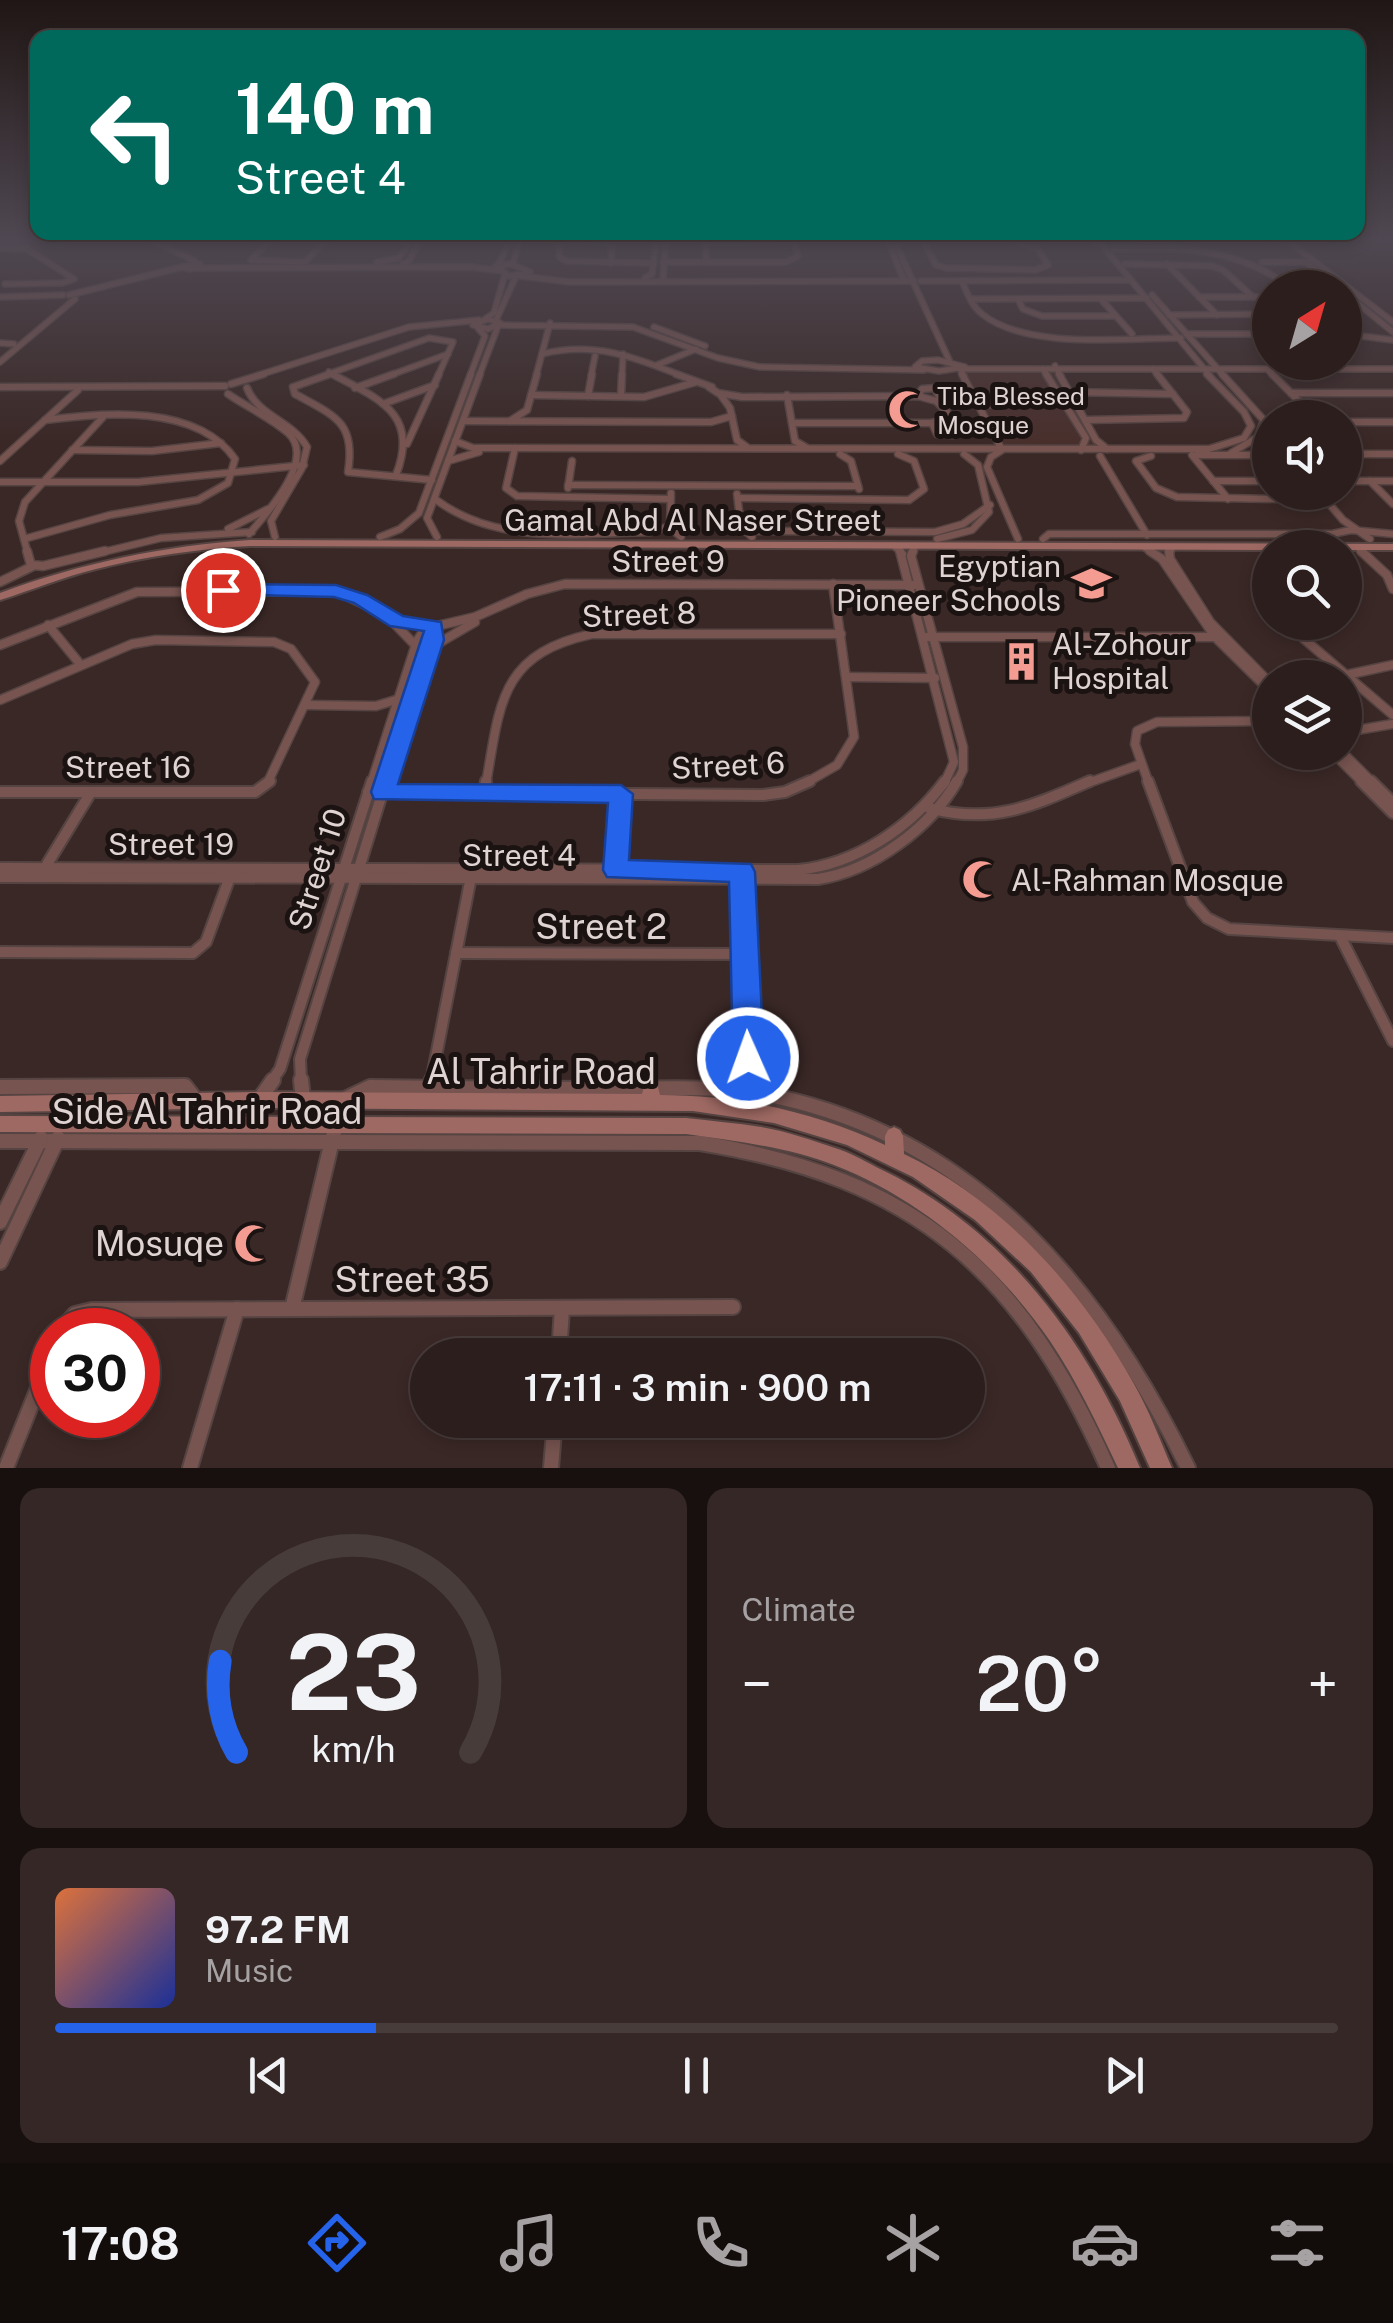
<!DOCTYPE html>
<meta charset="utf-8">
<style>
:root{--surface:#2c1e1c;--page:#342725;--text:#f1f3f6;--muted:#a6a2a3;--line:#483c3b;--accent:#2563eb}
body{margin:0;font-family:"Public Sans",sans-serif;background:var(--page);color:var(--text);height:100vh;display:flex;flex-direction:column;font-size:38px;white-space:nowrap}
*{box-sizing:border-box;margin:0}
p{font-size:32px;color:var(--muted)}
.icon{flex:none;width:55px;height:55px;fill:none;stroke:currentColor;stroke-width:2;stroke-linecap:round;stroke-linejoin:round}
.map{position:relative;height:1468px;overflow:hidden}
.details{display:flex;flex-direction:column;gap:20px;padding:20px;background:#18100f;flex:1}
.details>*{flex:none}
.banner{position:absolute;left:30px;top:30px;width:1335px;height:210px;border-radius:20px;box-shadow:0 5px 15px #0003,0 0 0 2px var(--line);background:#00695c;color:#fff;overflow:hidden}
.needle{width:65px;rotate:37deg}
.controls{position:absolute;left:1252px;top:270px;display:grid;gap:20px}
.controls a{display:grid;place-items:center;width:110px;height:110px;border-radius:50%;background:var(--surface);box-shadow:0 5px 15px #0003,0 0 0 2px var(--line);font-size:50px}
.speed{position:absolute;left:30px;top:1308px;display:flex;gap:20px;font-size:50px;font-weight:700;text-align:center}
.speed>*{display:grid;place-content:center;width:130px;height:130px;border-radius:50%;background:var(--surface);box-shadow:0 5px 15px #0003,0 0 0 2px var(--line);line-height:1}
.speed .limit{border:15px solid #d22;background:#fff;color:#111}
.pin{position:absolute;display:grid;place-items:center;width:85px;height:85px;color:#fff;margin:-42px;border:5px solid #fff;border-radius:50%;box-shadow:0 2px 10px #0007}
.me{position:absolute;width:110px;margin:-55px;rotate:358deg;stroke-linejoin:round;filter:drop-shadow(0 0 8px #0008)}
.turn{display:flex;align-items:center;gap:35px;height:210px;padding:0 40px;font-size:45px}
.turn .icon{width:130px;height:130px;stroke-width:2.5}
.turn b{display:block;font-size:70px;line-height:85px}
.big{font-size:75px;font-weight:600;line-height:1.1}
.details .card{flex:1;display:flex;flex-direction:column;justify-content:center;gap:15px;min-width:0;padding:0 35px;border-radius:20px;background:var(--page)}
.details .dial{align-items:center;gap:0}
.dial svg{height:260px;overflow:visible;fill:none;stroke:var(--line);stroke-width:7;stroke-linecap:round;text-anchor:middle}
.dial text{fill:var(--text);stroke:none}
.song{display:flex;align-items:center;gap:30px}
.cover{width:120px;height:120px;border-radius:15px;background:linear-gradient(135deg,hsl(20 70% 55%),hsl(230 70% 35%))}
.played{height:10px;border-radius:5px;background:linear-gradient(90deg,var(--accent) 25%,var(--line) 25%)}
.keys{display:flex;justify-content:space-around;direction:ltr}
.heat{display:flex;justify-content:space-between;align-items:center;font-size:55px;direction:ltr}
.details .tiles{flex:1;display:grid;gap:20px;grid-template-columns:1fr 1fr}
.card:last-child{grid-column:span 2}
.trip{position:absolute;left:410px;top:1338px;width:575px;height:100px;border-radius:50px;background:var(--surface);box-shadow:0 5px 15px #0003,0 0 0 2px var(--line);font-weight:600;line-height:100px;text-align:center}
.menu{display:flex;height:160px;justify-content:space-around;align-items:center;background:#120c0b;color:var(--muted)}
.menu .icon{width:70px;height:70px}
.menu .current{color:var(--accent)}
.menu b{font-size:45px;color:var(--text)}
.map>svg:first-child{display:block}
</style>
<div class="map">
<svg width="1393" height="1468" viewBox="0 0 1393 1468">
<rect width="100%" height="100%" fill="#3a2826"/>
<polygon fill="#482f2c" points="962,369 1059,369 1101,450 1002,450"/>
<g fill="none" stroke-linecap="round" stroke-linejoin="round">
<defs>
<g id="street-far4">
<polyline points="146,238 195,261"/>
<polyline points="273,238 251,260 302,262"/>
<polyline points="520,238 607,242 612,247 611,263"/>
<polyline points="887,238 904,281"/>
<polyline points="893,238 949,360"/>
<polyline points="928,238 923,241 936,265 946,268 1035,270 1048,265 1038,249 1006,238"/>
<polyline points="1090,238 1102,245 1210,376"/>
<polyline points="1142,238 1150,241"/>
<polyline points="1284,238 1393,322"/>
<polyline points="560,241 559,257 567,261 654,263"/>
<polyline points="0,248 27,249 74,279 62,283 5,284"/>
<path d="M1113,249C1179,248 1237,246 1291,288"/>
<polyline points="655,252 657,238"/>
<polyline points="305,262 325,241 334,238"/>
<polyline points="377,262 399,258 413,238"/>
<polyline points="663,262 786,262 798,256 793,238"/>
<polyline points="706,262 706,246 711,242 794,241"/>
<polyline points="1262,262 1306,262 1337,288"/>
<polygon points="200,264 190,269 182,267"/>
<polyline points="403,264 409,261 421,238"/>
<polyline points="499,264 511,238"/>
<polyline points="513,264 520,238"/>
<polyline points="1125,264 1212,266 1223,270 1253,297"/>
<polyline points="1167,264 1217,315"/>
<polyline points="195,268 472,267 502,271"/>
<polyline points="524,274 509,276 496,266 511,264 530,272"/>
<polyline points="521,276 570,282 914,281"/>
<polyline points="645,278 652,274 654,258"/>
<polyline points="663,280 666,238"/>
<polyline points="921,281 1131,280"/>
<path d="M962,281C967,293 972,306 982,314C1027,350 1126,338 1181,338"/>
<polyline points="1284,281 1330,281"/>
<polyline points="1345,293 1393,332"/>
<polyline points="69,295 182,267"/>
<polyline points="1152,295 1224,376"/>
<polyline points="0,297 63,295"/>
<polyline points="1199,297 1270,297"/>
<polyline points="971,299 1147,298"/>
<polyline points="1018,299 1023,309 1042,316 1114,316"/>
<polyline points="1101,299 1132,334"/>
<polyline points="1169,315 1270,314"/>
<polyline points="485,319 494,313 505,274"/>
<polygon points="488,319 500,323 488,329 473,325"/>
<polyline points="496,320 516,276"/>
<polyline points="499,325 633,327 718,358 760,367 924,370"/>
<polyline points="654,327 705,346"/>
<polyline points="1186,334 1270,334"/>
<polyline points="1345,334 1393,340"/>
<polyline points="0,343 14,344"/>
<path d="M542,354C593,341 635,357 682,376"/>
<polygon points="938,360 965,367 939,371 915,367 922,361"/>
<polyline points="0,362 75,299"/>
<polyline points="657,365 696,349"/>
<polyline points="1055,366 1061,376"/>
<polyline points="960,369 964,376"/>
<polyline points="962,369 1393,369"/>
<polyline points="1043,369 1047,376"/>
<polyline points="1153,369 1159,376"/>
<polyline points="1267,369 1274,376"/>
<polyline points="329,372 336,376"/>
<polyline points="256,376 409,327 479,320"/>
<polyline points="323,376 429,338 453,342 438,376"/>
<polyline points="388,376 448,354"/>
<polyline points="470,376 485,336 478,328"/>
<polyline points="479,376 498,326"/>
<polyline points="536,376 550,323"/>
<polyline points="591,376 595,356"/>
<polyline points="622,376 623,354"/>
</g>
<g id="street-far3">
<path d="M330,374L293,387L295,394C335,416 356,422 348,472L432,480"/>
<path d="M332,374C379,399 420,414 396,475"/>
<polyline points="676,374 712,387"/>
<polyline points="962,374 1002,450 991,457 987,467 1018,539"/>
<polyline points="1046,374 1086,438 1081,450"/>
<polyline points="1059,374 1096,440 1107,449"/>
<polyline points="1222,374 1270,427"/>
<polyline points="1272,374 1308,410 1324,418"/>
<polyline points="231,384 264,374"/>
<polyline points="0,387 225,386"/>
<polyline points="709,387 718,393 742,397 918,396 936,401 947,412 940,421 931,423 792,423"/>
<path d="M247,388C258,416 292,421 307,447L302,468L271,521L275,537"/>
<polyline points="355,388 394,374"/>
<polyline points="1070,392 1173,394"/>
<polyline points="1291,393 1393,393"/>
<path d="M228,394C247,407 271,418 288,433C317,459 267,513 249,534"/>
<polyline points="720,394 730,408 737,440 748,448"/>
<polyline points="531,395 644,397 696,382"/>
<polyline points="787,395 795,441 807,448"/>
<polyline points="588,396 592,374"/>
<polyline points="621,396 622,374"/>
<polyline points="918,396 922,389 935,388 943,405"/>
<polyline points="976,400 992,404 980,407"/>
<polyline points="383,404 435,385"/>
<polyline points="1085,420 1184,418 1187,412 1157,374"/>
<polyline points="463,421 711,422 732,416"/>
<polyline points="510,421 527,410 537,374"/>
<polyline points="1345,422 1393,422"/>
<polyline points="932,423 937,434 954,435 947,412"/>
<polyline points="455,441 473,448 1209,449 1244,438 1251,426 1244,412 1207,374"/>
<polyline points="407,444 439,374"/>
<polyline points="515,448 506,488 517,496 670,499"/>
<polyline points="72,450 152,451 221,443"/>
<polyline points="1231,453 1258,437 1263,423"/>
<polyline points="840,454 851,461 859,489"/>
<polyline points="1345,454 1393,454"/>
<polyline points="1192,455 1228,499"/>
<polyline points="1196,455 1270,455"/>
<polyline points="1100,456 1147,535"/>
<polyline points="1151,456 1136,461 1156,488 1177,497 1326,500"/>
<polyline points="0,461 78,390"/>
<polyline points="448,461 479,452"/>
<polyline points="1213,481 1270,481"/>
<polyline points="1345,481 1393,481"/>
<polyline points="1370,481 1393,504"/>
<polyline points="0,482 138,482 304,465"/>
<polyline points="568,485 858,486"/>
<polyline points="568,488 572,461"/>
<polyline points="1319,492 1343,520 1370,539"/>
<polyline points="671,493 670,528 681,537"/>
<polyline points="737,494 741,527 752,537"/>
<polyline points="738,498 909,500 924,489 914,461 898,454"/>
<path d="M435,499C497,546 578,533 651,532L670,526"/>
<polyline points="228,529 268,509"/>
<polyline points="743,531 935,532 963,524 990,505"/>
<polyline points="380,537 400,529 419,513 471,374"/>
<polyline points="437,537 427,518 480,374"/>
<path d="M24,539L110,515L198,500L228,483L235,459C197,404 104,412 45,420"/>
<polyline points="937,539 972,530 989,512 978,465 964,454"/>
<polyline points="1043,539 1049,534 1332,534 1351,530 1393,534"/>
<polyline points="894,546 903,554"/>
<polyline points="1144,547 1154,554"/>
<polyline points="1357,547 1364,554"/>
<polyline points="28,554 19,521 25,502 103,417"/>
<polyline points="95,554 161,538 252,532"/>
<polyline points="912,554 915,547"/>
<polyline points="1169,554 1173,547"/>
</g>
<g id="street-far2">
<polyline points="27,551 31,565 43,566 105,551"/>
<polyline points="900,551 954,762 944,784"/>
<polyline points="913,551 911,556 963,747 963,770 956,784"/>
<polyline points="1150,551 1162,559 1215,637 1270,691"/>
<polyline points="1169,551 1170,559 1210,622 1270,683"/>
<polyline points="1361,551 1387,575 1393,589"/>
<polyline points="0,582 33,566"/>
<polyline points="391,620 416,646"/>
<polyline points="48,625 80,664"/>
<polyline points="926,637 1223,637"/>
<polyline points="1304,639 1393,715"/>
<polyline points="0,645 137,592 336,591 404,623 437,626 475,617 527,594 565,584 916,585"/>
<polyline points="432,647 475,622"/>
<polyline points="1346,675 1393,665"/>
<polyline points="847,677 935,678"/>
<polyline points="0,700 132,644 156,640 274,642 291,649 315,682 267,784"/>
<polyline points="307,705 376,706 399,699"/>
<polyline points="1345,732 1393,724"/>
<polyline points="1332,752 1364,784"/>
<polyline points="1342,752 1374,784"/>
<polyline points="371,784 417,641 427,626"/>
<polyline points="385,784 433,640 434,626"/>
<path d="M486,784C500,703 500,654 592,634H841"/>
<polyline points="804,784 837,765 854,737 833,584"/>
<polyline points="1085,784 1141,764"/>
<polyline points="1149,784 1135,744 1137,731 1157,722 1270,721"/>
</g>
<g id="street-far1">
<polyline points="1148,781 1193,902 1207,918 1229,929 1393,938"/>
<polyline points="1361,781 1393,813"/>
<polyline points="1371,781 1393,803"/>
<polyline points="0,792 255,792 270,781"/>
<polyline points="368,792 763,795 785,792 810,781"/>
<polyline points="484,793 486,781"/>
<path d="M929,808C992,825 1033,806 1090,781"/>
<path d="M0,868L798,870C856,864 910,828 945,781"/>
<polyline points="43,871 91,792"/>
<polyline points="616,872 621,794"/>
<polyline points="742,876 750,1082"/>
<path d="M0,877L818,879C872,871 930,828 957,781"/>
<polyline points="1340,936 1393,1041"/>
<polyline points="0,952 193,953 206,942 231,874"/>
<polyline points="456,953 745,954"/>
<polyline points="271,1082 280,1069 372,781"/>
<polyline points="301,1082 300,1059 386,781"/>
<polyline points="431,1082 471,877"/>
</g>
<g id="street">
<polyline points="750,1080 750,1093"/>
<polyline points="0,1087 185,1086 192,1095 191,1102"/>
<polyline points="430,1088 432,1080"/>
<path d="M345,1099L370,1087C446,1088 521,1089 597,1089C656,1089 719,1084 778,1097C979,1141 1102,1291 1188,1468"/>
<polyline points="250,1123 252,1110 273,1080"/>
<polyline points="299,1123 304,1108 301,1080"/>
<path d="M0,1141L700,1143C916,1178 1020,1270 1108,1468"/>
<polyline points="0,1222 41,1138"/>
<polyline points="0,1262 58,1138"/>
<polyline points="292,1309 336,1124"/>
<polyline points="61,1330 75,1314 92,1310 733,1307"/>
<polyline points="559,1355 562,1308"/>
<polyline points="6,1468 52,1353"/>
<polyline points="190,1468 237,1309"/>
<polyline points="551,1468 555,1420"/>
</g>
<g id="secondary">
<path d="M250,540L1393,544V550H1345V548H1270V550L250,546C198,549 147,556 96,569C63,577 32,590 0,600V593C81,563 163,546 250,540Z"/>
<path d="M651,1081L657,1083L660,1095C738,1095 815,1112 885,1145V1136L888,1130L894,1127L900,1130L903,1136L904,1154C1003,1201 1081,1289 1134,1384C1149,1410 1160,1440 1172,1468H1150L1120,1401L1079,1333L1031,1272L975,1220L913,1177L847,1145L774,1123L693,1111L259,1108L0,1112V1096L259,1092L642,1094L645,1083Z"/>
<path d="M0,1116L686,1118C711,1121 737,1123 761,1127C786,1131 811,1140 835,1148C849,1152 863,1160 876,1167C1003,1226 1088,1341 1140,1468H1118C1097,1424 1077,1381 1050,1341C997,1264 921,1199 834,1165C787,1147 736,1141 686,1134L0,1132Z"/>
</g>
</defs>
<use href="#street-far4" stroke="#554442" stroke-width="8"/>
<use href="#street-far3" stroke="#554442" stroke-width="9"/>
<use href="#street-far2" stroke="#554442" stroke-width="11"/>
<use href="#street-far1" stroke="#554442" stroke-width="14"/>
<use href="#street" stroke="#554442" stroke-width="18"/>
<use href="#secondary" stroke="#554442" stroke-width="4"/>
<use href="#street-far4" stroke="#775450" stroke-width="5"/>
<use href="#street-far3" stroke="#775450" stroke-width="6"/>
<use href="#street-far2" stroke="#775450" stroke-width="8"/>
<use href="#street-far1" stroke="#775450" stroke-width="10"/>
<use href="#street" stroke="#775450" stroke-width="14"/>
<use href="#secondary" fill="#9f6963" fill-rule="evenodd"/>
</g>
<linearGradient id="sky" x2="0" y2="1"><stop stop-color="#201615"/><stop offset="0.54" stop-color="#4f4852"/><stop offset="1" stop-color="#4f4852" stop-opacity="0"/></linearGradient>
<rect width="1393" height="443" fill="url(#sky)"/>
<polygon fill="#2563eb" stroke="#184099" stroke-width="2.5" points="223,584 336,585 367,595 403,616 441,622 444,640 398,784 621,785 633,794 629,860 751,864 755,872 764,1058 759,1068 748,1072 738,1068 733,1058 729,882 607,877 603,870 608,803 374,799 371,792 424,631 390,626 354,603 334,597 216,594 216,586"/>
<defs>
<symbol id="mosque-bare" viewBox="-9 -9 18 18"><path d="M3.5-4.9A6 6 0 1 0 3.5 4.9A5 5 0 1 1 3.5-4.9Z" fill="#f59c92" stroke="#1b1312" stroke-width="2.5" paint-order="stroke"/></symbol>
<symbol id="school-bare" viewBox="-9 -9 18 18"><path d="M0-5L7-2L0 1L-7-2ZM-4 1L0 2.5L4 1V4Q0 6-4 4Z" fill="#f59c92" stroke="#1b1312" stroke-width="2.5" paint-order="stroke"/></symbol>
<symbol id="building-bare" viewBox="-9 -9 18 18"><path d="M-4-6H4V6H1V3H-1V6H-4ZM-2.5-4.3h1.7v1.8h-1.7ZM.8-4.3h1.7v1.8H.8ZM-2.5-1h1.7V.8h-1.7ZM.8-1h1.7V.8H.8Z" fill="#f59c92" stroke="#1b1312" stroke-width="2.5" paint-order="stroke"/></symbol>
</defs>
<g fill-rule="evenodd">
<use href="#mosque-bare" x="880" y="382" width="55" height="55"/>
<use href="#school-bare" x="1064" y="556" width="55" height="55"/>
<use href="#building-bare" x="994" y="634" width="55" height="55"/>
<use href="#mosque-bare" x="954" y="852" width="55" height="55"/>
<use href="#mosque-bare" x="226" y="1216" width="55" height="55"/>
</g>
<g text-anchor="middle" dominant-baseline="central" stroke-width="10" stroke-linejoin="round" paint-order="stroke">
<g font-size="25" fill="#e0d4d2" stroke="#1b1312" text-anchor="start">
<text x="937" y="396">Tiba Blessed<tspan x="937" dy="29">Mosque</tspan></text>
</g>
<g font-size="30" fill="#e0d4d2" stroke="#1b1312">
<text x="693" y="520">Gamal Abd Al Naser Street</text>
<text x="668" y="561">Street 9</text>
<text transform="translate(639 614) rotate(-2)">Street 8</text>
<text transform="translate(728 765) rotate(-3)">Street 6</text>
<text x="128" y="767">Street 16</text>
<text x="171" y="844">Street 19</text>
<text x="519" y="855">Street 4</text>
<text transform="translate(317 869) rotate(-72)">Street 10</text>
</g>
<g font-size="30" fill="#e0d4d2" stroke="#1b1312" text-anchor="start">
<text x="1061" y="566" text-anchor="end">Egyptian<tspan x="1061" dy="34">Pioneer Schools</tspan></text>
<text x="1052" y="644">Al-Zohour<tspan x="1052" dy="34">Hospital</tspan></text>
<text x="1011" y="880">Al-Rahman Mosque</text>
</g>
<g font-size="35" fill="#e0d4d2" stroke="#1b1312">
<text x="601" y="926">Street 2</text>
<text x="541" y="1071">Al Tahrir Road</text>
<text x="207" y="1111">Side Al Tahrir Road</text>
<text x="412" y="1279">Street 35</text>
</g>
<g font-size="35" fill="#e0d4d2" stroke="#1b1312" text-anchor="end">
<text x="224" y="1243">Mosuqe</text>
</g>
</g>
</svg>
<div class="controls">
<a><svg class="needle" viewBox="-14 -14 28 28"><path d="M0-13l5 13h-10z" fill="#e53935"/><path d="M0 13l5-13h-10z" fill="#a6a2a3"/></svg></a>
<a><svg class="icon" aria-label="sound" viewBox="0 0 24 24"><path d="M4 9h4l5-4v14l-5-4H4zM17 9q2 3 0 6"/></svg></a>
<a><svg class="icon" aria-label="search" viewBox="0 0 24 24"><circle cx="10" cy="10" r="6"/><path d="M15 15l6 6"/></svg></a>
<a><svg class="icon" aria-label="layers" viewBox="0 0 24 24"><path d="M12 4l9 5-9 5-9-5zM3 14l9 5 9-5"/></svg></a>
</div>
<div class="speed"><div class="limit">30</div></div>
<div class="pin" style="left:223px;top:590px;background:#d93025"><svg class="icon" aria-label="arrive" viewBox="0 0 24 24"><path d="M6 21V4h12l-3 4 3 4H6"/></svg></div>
<svg class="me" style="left:748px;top:1058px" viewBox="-20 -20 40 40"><circle r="17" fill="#2563eb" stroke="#fff" stroke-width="3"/><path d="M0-11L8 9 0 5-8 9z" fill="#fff"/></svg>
<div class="trip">17:11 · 3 min · 900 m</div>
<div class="banner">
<div class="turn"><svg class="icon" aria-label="left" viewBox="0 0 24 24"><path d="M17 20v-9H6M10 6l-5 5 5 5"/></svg><div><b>140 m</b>Street 4</div></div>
</div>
</div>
<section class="details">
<div class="tiles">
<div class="card dial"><svg viewBox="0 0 100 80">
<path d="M14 69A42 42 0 1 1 86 69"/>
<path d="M14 69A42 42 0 0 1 9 41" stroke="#2563eb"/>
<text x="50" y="56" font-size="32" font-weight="700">23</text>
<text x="50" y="72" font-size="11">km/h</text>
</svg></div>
<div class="card"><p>Climate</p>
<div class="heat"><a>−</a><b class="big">20°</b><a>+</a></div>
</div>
<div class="card">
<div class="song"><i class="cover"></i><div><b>97.2 FM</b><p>Music</p></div></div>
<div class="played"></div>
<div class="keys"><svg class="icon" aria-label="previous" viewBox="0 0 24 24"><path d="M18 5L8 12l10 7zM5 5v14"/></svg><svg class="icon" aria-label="pause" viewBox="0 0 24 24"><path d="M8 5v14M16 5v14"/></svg><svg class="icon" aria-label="next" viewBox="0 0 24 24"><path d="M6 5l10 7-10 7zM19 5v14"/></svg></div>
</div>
</div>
</section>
<nav class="menu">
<b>17:08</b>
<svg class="icon current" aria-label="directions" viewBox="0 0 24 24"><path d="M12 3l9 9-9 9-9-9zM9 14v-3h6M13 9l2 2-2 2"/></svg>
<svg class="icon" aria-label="music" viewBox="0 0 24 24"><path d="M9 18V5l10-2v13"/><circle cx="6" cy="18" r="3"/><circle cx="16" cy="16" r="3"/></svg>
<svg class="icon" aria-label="phone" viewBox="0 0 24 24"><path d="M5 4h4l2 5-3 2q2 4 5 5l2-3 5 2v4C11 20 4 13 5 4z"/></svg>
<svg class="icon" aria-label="climate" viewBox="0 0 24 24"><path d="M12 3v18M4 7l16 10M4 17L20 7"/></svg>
<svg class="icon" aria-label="car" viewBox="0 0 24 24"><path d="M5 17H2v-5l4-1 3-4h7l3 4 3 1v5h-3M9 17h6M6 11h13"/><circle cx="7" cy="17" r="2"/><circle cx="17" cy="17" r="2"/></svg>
<svg class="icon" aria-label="filters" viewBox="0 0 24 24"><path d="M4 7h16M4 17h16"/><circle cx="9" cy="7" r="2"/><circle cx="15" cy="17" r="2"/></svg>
</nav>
